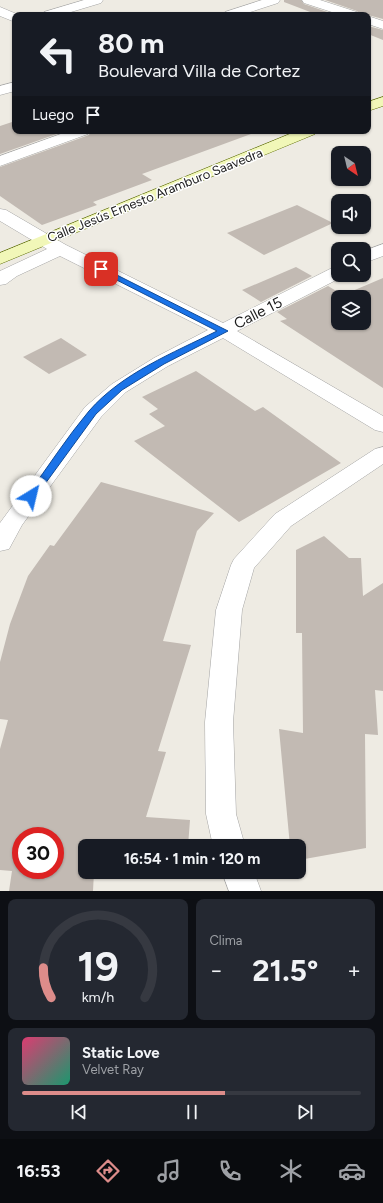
<!DOCTYPE html>
<html lang="es">
<meta charset="utf-8">
<style>
:root{--surface:#171b24;--page:#242831;--text:#f1f3f6;--muted:#9ea1a6;--line:#363941;--accent:#dd8c8a}
body{margin:0;font-family:Figtree,sans-serif;background:var(--page);color:var(--text);height:100vh;display:flex;flex-direction:column;font-size:15px;white-space:nowrap}
*{box-sizing:border-box;margin:0}
p{font-size:13px;color:var(--muted)}
.icon{flex:none;width:22px;height:22px;fill:none;stroke:currentColor;stroke-width:2;stroke-linecap:round;stroke-linejoin:round}
.map{position:relative;height:891px;overflow:hidden}
.sheet{display:flex;flex-direction:column;gap:8px;padding:8px;background:#0d0f14;flex:1}
.sheet>*{flex:none}
.hud{position:absolute;left:12px;top:12px;width:359px;height:122px;border-radius:8px;box-shadow:0 1px 3px #0004;background:#171b24;color:var(--text);overflow:hidden}
.needle{width:26px;rotate:145deg}
.buttons{position:absolute;left:331px;top:146px;display:grid;gap:8px}
.buttons a{display:grid;place-items:center;width:40px;height:40px;border-radius:8px;background:var(--surface);box-shadow:0 1px 3px #0004;font-size:20px}
.speed{position:absolute;left:12px;top:827px;display:flex;gap:8px;font-size:20px;font-weight:700;text-align:center}
.speed>*{display:grid;place-content:center;width:52px;height:52px;border-radius:50%;background:var(--surface);box-shadow:0 1px 3px #0004;line-height:1}
.speed .limit{border:6px solid #d22;background:#fff;color:#111}
.pin{position:absolute;display:grid;place-items:center;width:34px;height:34px;color:#fff;margin:-17px;border-radius:8px;box-shadow:0 2px 6px #0006}
.me{position:absolute;width:44px;margin:-22px;rotate:36deg;stroke-linejoin:round;filter:drop-shadow(0 0 3px #0008)}
.turn{display:flex;align-items:center;gap:14px;height:84px;padding:0 20px;font-size:18px}
.turn .icon{width:52px;height:52px;stroke-width:2.5}
.turn b{display:block;font-size:28px;line-height:34px}
.then{display:flex;align-items:center;height:38px;padding:0 20px;background:#0003;gap:8px;font-size:15px}
.big{font-size:30px;font-weight:700;line-height:1.1}
.sheet .tile{flex:1;display:flex;flex-direction:column;justify-content:center;gap:6px;min-width:0;padding:0 14px;border-radius:8px;background:var(--page)}
.sheet .dial{align-items:center;gap:0}
.dial svg{height:104px;overflow:visible;fill:none;stroke:var(--line);stroke-width:7;stroke-linecap:round;text-anchor:middle}
.dial text{fill:var(--text);stroke:none}
.song{display:flex;align-items:center;gap:12px}
.cover{width:48px;height:48px;border-radius:6px;background:linear-gradient(135deg,hsl(340 70% 55%),hsl(160 70% 35%))}
.played{height:4px;border-radius:2px;background:linear-gradient(90deg,var(--accent) 60%,var(--line) 60%)}
.keys{display:flex;justify-content:space-around;direction:ltr}
.heat{display:flex;justify-content:space-between;align-items:center;font-size:22px;direction:ltr}
.sheet .tiles{flex:1;display:grid;gap:8px;grid-template-columns:1fr 1fr}
.tile:last-child{grid-column:span 2}
.trip{position:absolute;left:78px;top:839px;width:228px;height:40px;border-radius:8px;background:var(--surface);box-shadow:0 1px 3px #0004;font-weight:700;line-height:40px;text-align:center}
.dock{display:flex;height:64px;justify-content:space-around;align-items:center;background:#090b0e;color:var(--muted)}
.dock .icon{width:28px;height:28px}
.dock .on{color:var(--accent)}
.dock b{font-size:18px;color:var(--text)}
.map>svg:first-child{display:block}
</style>
<div class="map">
<svg width="383" height="891" viewBox="0 0 383 891">
<rect width="100%" height="100%" fill="#eeebe3"/>
<g fill="#c2bab3" fill-rule="evenodd">
<polygon points="284,0 301,0 304,4 336,15 318,15 284,2"/>
<polygon points="325,0 383,0 383,19 368,15 360,15 357,11"/>
<polygon points="368,26 383,30 383,40 368,34"/>
<polygon points="15,121 15,131 65,131 0,154 0,126"/>
<polygon points="91,131 250,131 251,134 142,174 152,180 93,202 97,205 42,225 0,196 0,167 89,135"/>
<polygon points="297,205 333,223 264,255 227,233"/>
<polygon points="296,267 312,276 261,302 242,290"/>
<path d="M383,278V388L280,321L287,319L277,312L328,286L343,295ZM338,297H364V323H338Z"/>
<polygon points="61,338 87,355 49,374 23,357"/>
<polygon points="196,371 255,411 263,407 341,463 239,522 134,441 165,426 149,414 158,409 142,397"/>
<path d="M101,482L214,513L197,531L163,641L191,645L158,751L166,752L146,817L190,820L188,846H85V872H94L93,891H9L12,871L0,870V749L8,720L0,719V662L10,624L28,576L50,545L54,546ZM21,836H55V870H21Z"/>
<polygon points="324,536 349,558 361,558 363,596 383,583 383,691 375,690 378,735 365,734 366,848 299,860 299,846 290,846 279,729 303,733 302,633 296,633 296,550"/>
</g>
<g fill="none" stroke-linecap="round" stroke-linejoin="round">
<defs>
<g id="street">
<polygon points="84,0 103,0 101,3 61,15 42,15 44,12"/>
<polygon points="262,0 280,0 278,3 241,15 223,15 225,12"/>
<polygon points="302,0 320,0 357,12 359,15 341,15 304,3"/>
<polygon points="0,7 19,15 15,15 15,22 0,16"/>
<polygon points="368,16 383,21 383,29 368,24"/>
<polygon points="15,82 15,91 0,95 0,86"/>
<polygon points="69,131 90,131 88,134 0,166 0,156"/>
<polygon points="0,209 6,210 66,245 223,323 332,268 338,267 338,275 344,276 237,331 383,416 383,432 375,430 223,338 168,366 126,392 101,417 22,525 9,549 0,551 0,523 85,407 112,384 154,358 208,330 60,256 17,276 6,284 0,285 0,271 47,249 0,221"/>
<polygon points="383,244 383,256 364,263 364,251"/>
<polygon points="383,447 383,464 291,526 254,568 242,610 233,722 236,814 245,846 213,846 206,814 205,722 216,610 231,565 234,559 275,514 375,449"/>
<polygon points="222,872 254,872 261,891 229,891"/>
</g>
<g id="secondary">
<polygon points="383,97 383,106 368,111 368,102"/>
<polygon points="297,131 317,131 315,134 0,264 0,253"/>
</g>
</defs>
<use href="#street" stroke="#a4a4a4" stroke-width="1"/>
<use href="#secondary" stroke="#607008" stroke-width="1"/>
<use href="#street" fill="#fff" fill-rule="evenodd"/>
<use href="#secondary" fill="#f1f7b8" fill-rule="evenodd"/>
</g>
<path fill="#1a73e8" stroke="#114b97" d="M101,267L228,331L164,364L122,390L96,414L34,499H28L26,496L28,494C48,467 67,437 89,411C122,373 173,353 217,331L99,271V268Z"/>
<g text-anchor="middle" dominant-baseline="central" stroke-width="3" stroke-linejoin="round" paint-order="stroke">
<g font-size="13" fill="#1d1d1d" stroke="#fff">
<text transform="translate(155 195) rotate(-22)">Calle Jesús Ernesto Aramburo Saavedra</text>
</g>
<g font-size="15" fill="#1d1d1d" stroke="#fff">
<text transform="translate(258 313) rotate(-27)">Calle 15</text>
</g>
</g>
</svg>
<div class="buttons">
<a><svg class="needle" viewBox="-14 -14 28 28"><path d="M0-13l5 13h-10z" fill="#e53935"/><path d="M0 13l5-13h-10z" fill="#9ea1a6"/></svg></a>
<a><svg class="icon" aria-label="sound" viewBox="0 0 24 24"><path d="M4 9h4l5-4v14l-5-4H4zM17 9q2 3 0 6"/></svg></a>
<a><svg class="icon" aria-label="search" viewBox="0 0 24 24"><circle cx="10" cy="10" r="6"/><path d="M15 15l6 6"/></svg></a>
<a><svg class="icon" aria-label="layers" viewBox="0 0 24 24"><path d="M12 4l9 5-9 5-9-5zM3 14l9 5 9-5"/></svg></a>
</div>
<div class="speed"><div class="limit">30</div></div>
<div class="pin" style="left:101px;top:269px;background:#d93025"><svg class="icon" aria-label="arrive" viewBox="0 0 24 24"><path d="M6 21V4h12l-3 4 3 4H6"/></svg></div>
<svg class="me" style="left:31px;top:496px" viewBox="-20 -20 40 40"><circle r="19" fill="#fff"/><path d="M0-13L10 11 0 6-10 11z" fill="#1a73e8"/></svg>
<div class="trip">16:54 · 1 min · 120 m</div>
<div class="hud">
<div class="turn"><svg class="icon" aria-label="left" viewBox="0 0 24 24"><path d="M17 20v-9H6M10 6l-5 5 5 5"/></svg><div><b>80 m</b>Boulevard Villa de Cortez</div></div>
<div class="then">Luego<svg class="icon" aria-label="arrive" viewBox="0 0 24 24"><path d="M6 21V4h12l-3 4 3 4H6"/></svg></div>
</div>
</div>
<section class="sheet">
<div class="tiles">
<div class="tile dial"><svg viewBox="0 0 100 80">
<path d="M14 69A42 42 0 1 1 86 69"/>
<path d="M14 69A42 42 0 0 1 8 46" stroke="#dd8c8a"/>
<text x="50" y="56" font-size="32" font-weight="700">19</text>
<text x="50" y="72" font-size="11">km/h</text>
</svg></div>
<div class="tile"><p>Clima</p>
<div class="heat"><a>−</a><b class="big">21.5°</b><a>+</a></div>
</div>
<div class="tile">
<div class="song"><i class="cover"></i><div><b>Static Love</b><p>Velvet Ray</p></div></div>
<div class="played"></div>
<div class="keys"><svg class="icon" aria-label="previous" viewBox="0 0 24 24"><path d="M18 5L8 12l10 7zM5 5v14"/></svg><svg class="icon" aria-label="pause" viewBox="0 0 24 24"><path d="M8 5v14M16 5v14"/></svg><svg class="icon" aria-label="next" viewBox="0 0 24 24"><path d="M6 5l10 7-10 7zM19 5v14"/></svg></div>
</div>
</div>
</section>
<nav class="dock">
<b>16:53</b>
<svg class="icon on" aria-label="directions" viewBox="0 0 24 24"><path d="M12 3l9 9-9 9-9-9zM9 14v-3h6M13 9l2 2-2 2"/></svg>
<svg class="icon" aria-label="music" viewBox="0 0 24 24"><path d="M9 18V5l10-2v13"/><circle cx="6" cy="18" r="3"/><circle cx="16" cy="16" r="3"/></svg>
<svg class="icon" aria-label="phone" viewBox="0 0 24 24"><path d="M5 4h4l2 5-3 2q2 4 5 5l2-3 5 2v4C11 20 4 13 5 4z"/></svg>
<svg class="icon" aria-label="climate" viewBox="0 0 24 24"><path d="M12 3v18M4 7l16 10M4 17L20 7"/></svg>
<svg class="icon" aria-label="car" viewBox="0 0 24 24"><path d="M5 17H2v-5l4-1 3-4h7l3 4 3 1v5h-3M9 17h6M6 11h13"/><circle cx="7" cy="17" r="2"/><circle cx="17" cy="17" r="2"/></svg>
</nav>
